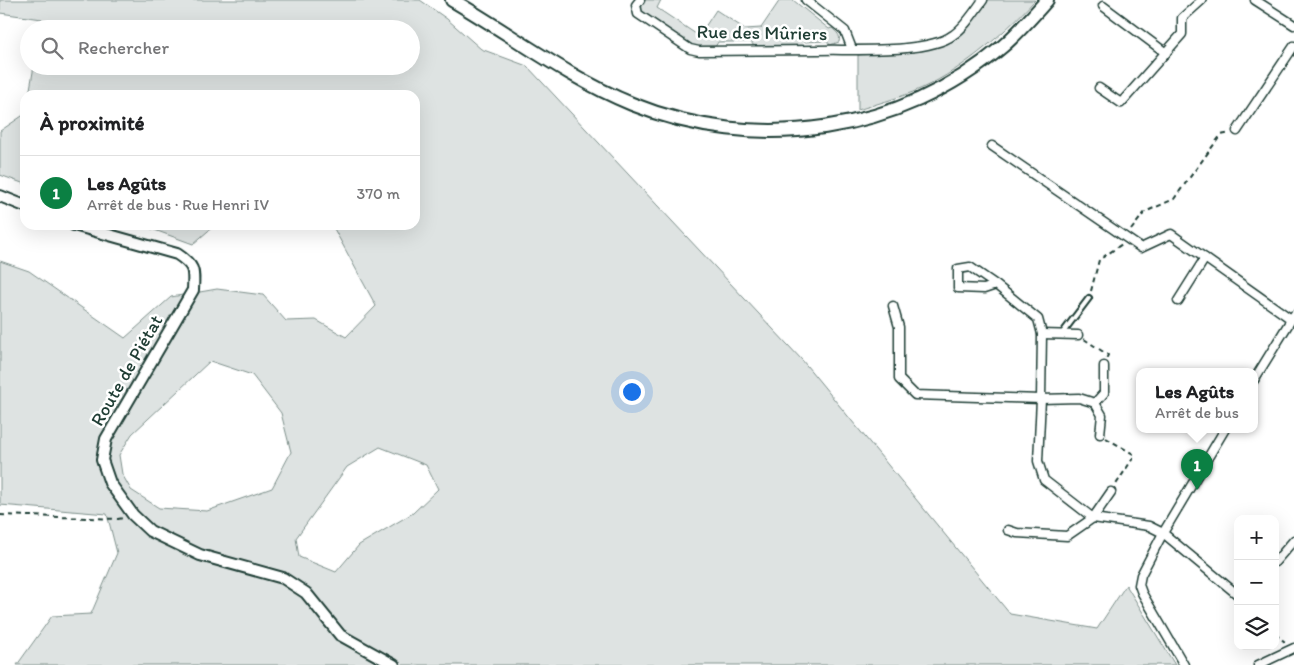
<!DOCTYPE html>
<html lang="fr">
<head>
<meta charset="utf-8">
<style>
	:root { --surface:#fff; --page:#f6f6f6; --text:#202124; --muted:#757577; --line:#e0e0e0; --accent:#0b8043 }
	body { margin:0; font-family:Itim,sans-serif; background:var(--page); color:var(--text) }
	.controls { position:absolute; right:15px; bottom:15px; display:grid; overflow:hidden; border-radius:10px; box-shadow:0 5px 20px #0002 }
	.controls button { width:45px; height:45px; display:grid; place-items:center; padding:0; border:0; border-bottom:1px solid var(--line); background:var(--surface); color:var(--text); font:25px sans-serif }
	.you { position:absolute; left:631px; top:391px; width:18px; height:18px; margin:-12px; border:4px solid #fff; border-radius:50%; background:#1a73e8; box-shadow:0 0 0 8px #1a73e833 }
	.badge { display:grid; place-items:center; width:32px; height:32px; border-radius:50%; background:var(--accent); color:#fff; font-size:16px; font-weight:700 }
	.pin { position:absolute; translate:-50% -41px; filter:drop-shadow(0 1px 2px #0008) }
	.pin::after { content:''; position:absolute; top:26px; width:18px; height:15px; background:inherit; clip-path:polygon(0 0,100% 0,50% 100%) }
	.popup { position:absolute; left:1136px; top:368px; width:122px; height:65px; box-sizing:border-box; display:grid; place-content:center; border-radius:10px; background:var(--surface); filter:drop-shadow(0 1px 4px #0005); font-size:16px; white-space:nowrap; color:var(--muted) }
	.popup b { font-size:19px; color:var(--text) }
	.popup::after { content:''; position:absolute; left:50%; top:100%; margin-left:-10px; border:10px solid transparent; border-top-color:var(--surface) }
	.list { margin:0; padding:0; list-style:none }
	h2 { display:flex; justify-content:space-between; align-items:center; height:65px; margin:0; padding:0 20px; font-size:21px }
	h2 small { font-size:16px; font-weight:400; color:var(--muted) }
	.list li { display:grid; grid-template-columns:32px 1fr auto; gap:15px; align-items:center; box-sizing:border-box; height:75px; padding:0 20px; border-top:1px solid var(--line) }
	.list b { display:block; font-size:19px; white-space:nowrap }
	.list p { margin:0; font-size:16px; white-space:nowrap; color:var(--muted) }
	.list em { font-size:16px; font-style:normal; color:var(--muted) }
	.icon { flex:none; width:28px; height:28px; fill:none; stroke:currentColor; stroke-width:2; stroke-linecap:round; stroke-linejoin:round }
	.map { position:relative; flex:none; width:1294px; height:665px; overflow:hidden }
	.search { position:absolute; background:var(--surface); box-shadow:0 5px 20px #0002; left:20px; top:20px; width:400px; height:55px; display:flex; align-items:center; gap:12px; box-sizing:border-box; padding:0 18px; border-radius:28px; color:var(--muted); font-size:19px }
	.panel { position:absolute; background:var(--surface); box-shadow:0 5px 20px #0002; left:20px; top:90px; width:400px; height:140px; border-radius:15px }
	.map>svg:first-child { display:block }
</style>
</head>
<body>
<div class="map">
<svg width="1294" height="665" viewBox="0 0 1294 665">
	<rect width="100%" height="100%" fill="#fff"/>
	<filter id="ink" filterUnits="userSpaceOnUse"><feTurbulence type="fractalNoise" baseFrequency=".02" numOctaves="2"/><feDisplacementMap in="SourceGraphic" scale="10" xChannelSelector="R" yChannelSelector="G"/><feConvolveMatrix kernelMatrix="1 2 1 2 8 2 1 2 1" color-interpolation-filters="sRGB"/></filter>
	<g filter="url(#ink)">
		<!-- green -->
		<g fill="#dee3e2" stroke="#7e908b" fill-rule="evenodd">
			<path d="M0,0H420L447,19L481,49L527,66L802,360L1010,614L1097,629L1126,585L1175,665H17L52,616L91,614L117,553L107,514L0,505V261L29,271L125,338L171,297L217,289L263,295L286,321L316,320L346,337L376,306L332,225H415V95H29L34,66H411V29H41L42,19L0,13ZM210,361L252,375L281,413L291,452L272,488L207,511L159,508L131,490L122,474L119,455L132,434ZM380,447L426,465L438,489L413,513L359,545L336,572L299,557L296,538L347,467Z"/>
			<path d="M645,0H661L657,8L699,36L716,10L745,29L761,28L780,0H793L829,29L832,28C837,33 841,35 839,42L830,45L827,41L804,42L800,46H754L751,42H718L715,47H700L689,44L641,12L642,5Z"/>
			<path d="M988,0H1035C1003,35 958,74 913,92C895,99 876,104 858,110V55C891,53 940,56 965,31C974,22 980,10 988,0Z"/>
			<polygon points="25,114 25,184 0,175 0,131"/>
			<polygon points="141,225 215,225 193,244"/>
		</g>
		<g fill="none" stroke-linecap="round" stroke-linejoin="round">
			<defs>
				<polyline id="service" points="1061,335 1089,298"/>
				<g id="minor">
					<path d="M640,0L636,5L638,14L690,49L699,51C739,51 778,50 818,50C851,49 928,54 953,35C965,27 974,12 983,0"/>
					<polyline points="806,0 845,31 852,49"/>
					<polyline points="1255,0 1294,25"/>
					<polyline points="1103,6 1166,53"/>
					<polyline points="1099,88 1121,103 1182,34 1182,18 1202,0"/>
					<polyline points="1237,131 1294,46"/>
					<polyline points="992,146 1141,248 1171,234 1291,319"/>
					<polyline points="996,285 984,289 958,288 958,269 970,267 996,285 1038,319 1042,334 1041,399 1038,461 1044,480 1093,518 1149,526 1163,533 1238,595"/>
					<polyline points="1178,301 1205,258"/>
					<polyline points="893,306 899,327 899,379 915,395 1041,399 1079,398 1095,403 1102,415 1100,434"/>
					<polyline points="1042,334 1078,335"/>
					<polyline points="1254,380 1294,315"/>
					<polyline points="1095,403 1104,393 1104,366"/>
					<polyline points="1008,530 1017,533 1067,536 1093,518 1111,492"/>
					<polyline points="1275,562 1294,540"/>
					<polyline points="1184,665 1142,593 1139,585 1141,575 1163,533 1225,429"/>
					<polyline points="1258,665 1294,648"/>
				</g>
				<g id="tertiary">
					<polyline points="0,196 25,206"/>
					<path d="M74,225L177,254C195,266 194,270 193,290L106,439L102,460L110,483L133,515L150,531L200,555L283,578L306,593L340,635L394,665"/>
				</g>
				<path id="primary" d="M452,0C511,34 568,78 632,104C756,154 900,134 1003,46C1019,32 1033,16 1047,0"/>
			</defs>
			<!-- service casing -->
			<use href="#service" stroke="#1f3d34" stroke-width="8"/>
			<!-- minor casing -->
			<use href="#minor" stroke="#1f3d34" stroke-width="11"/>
			<!-- tertiary casing -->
			<use href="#tertiary" stroke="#1f3d34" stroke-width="14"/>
			<!-- primary casing -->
			<use href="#primary" stroke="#1f3d34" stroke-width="16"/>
			<!-- path -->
			<g stroke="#1f3d34" stroke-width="2" stroke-dasharray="5 4" stroke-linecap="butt">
				<polyline points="1131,230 1145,212 1174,199 1221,135 1230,133"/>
				<polyline points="1091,291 1099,260 1122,244"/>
				<polyline points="1084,339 1108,355 1106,359"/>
				<polyline points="1106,438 1135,455 1115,486"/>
				<polyline points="0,515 118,519 123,518"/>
				<polyline points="1275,634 1285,642"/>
			</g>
			<!-- service -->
			<use href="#service" stroke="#fff" stroke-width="4"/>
			<!-- minor -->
			<use href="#minor" stroke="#fff" stroke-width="8"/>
			<!-- tertiary -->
			<use href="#tertiary" stroke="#fff" stroke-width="10"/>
			<!-- primary -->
			<use href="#primary" stroke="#fff" stroke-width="12"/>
		</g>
	</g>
	<g text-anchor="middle" stroke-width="5" stroke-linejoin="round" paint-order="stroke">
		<!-- street labels -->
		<g font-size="19" fill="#1f3d34" stroke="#fff">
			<text transform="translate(762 32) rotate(1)" y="7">Rue des Mûriers</text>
			<text transform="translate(126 370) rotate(-60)" y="7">Route de Piétat</text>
		</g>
	</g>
</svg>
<div class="controls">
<button>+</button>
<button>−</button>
<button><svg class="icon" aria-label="layers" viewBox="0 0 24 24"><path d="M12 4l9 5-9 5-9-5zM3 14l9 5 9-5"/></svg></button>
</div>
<div class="you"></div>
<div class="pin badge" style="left:1197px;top:490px">1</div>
<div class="popup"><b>Les Agûts</b>Arrêt de bus</div>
<div class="search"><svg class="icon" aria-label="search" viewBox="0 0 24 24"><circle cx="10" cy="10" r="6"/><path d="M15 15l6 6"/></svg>Rechercher</div>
<section class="panel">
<h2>À proximité<small></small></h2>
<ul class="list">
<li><span class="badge">1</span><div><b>Les Agûts</b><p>Arrêt de bus · Rue Henri IV</p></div><em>370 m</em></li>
</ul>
</section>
</div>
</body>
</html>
